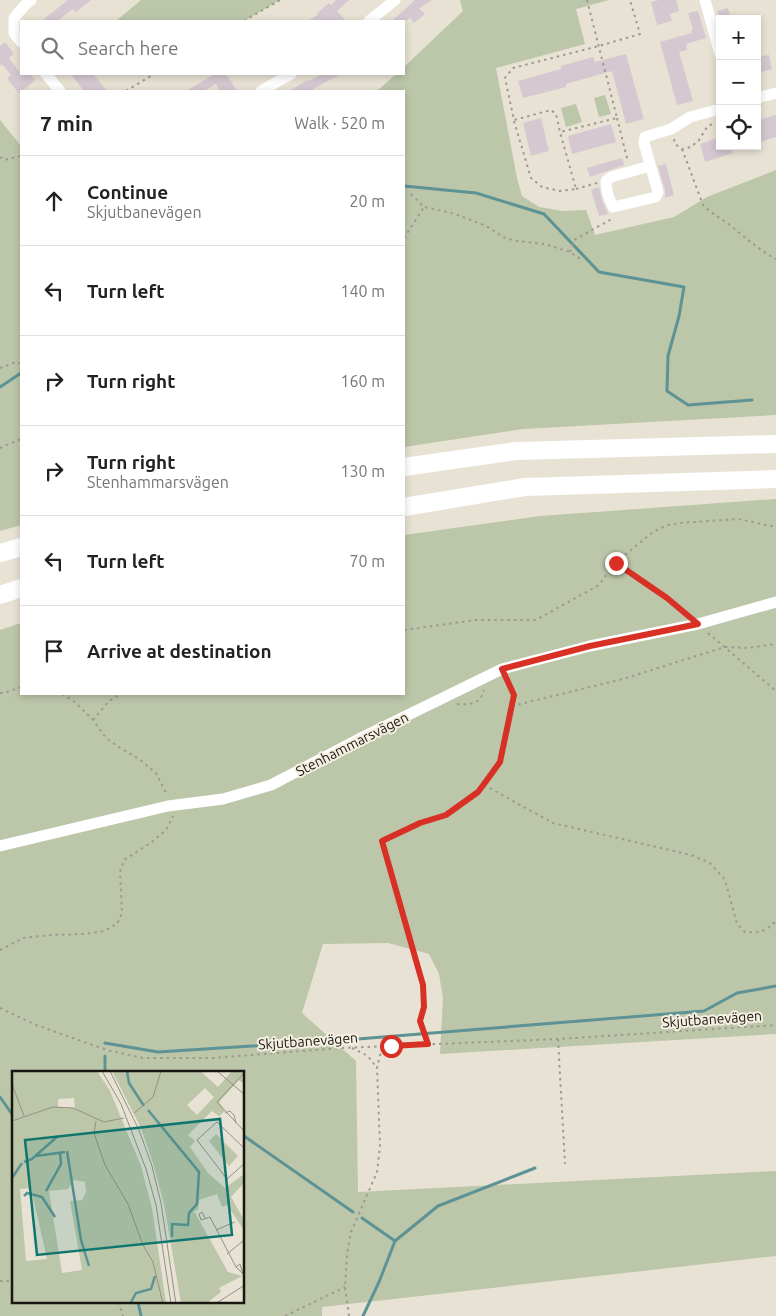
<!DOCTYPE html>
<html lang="en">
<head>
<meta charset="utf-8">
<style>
	:root { --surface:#fff; --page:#f6f6f6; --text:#222; --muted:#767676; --line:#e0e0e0 }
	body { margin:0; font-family:Ubuntu,sans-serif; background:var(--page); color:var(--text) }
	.controls { position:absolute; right:15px; top:15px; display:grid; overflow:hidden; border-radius:0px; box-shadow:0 2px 8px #0003 }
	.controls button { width:45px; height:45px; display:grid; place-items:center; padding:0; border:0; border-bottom:1px solid var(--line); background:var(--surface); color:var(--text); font:25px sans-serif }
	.stop { position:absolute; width:15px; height:15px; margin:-11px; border:4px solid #d93025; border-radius:50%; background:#fff }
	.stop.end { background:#d93025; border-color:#fff; box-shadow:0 1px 5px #0008 }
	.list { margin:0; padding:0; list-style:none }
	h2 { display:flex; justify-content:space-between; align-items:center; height:65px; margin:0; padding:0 20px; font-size:21px }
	h2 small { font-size:16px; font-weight:400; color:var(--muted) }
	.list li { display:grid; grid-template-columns:32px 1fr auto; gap:15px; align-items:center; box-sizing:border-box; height:90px; padding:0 20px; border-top:1px solid var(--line) }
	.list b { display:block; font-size:19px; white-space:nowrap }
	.list p { margin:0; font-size:16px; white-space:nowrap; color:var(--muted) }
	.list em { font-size:16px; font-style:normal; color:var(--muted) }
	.icon { flex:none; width:28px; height:28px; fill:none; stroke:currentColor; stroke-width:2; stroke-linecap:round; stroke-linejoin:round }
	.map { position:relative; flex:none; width:776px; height:1316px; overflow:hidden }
	.search { position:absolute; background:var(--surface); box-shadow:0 2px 8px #0003; left:20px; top:20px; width:385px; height:55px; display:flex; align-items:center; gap:12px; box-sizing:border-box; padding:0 18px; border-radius:0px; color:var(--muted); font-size:19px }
	.panel { position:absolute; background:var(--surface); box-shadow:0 2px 8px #0003; left:20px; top:90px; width:385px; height:605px; border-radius:0px }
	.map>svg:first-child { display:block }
</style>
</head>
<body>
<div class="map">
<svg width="776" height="1316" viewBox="0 0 776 1316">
	<rect width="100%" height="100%" fill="#e8e2d4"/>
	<!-- green -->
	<g fill="#bcc6a9" fill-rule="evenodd">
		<polygon points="141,0 280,0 244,21 116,21"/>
		<polygon points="460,0 609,0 576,9 585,44 496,68 517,178 522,196 539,207 563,211 586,210 595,235 674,217 707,197 776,170 776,415 523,429 404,447 404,91 377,91 396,74 404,74 404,67 463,11"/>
		<polygon points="605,95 611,114 599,117 594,98"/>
		<polygon points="576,104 582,122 566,127 561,108"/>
		<polygon points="0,120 21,146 21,525 0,531"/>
		<path d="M776,499V1034L440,1054L443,998L439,974L429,954L388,943L323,944L302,1013L356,1061L358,1192L776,1171V1256L322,1307V1316H0V630L21,623V694H404V535L540,516ZM14,1072H244V1302H14Z"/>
	</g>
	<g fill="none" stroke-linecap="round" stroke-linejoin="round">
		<!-- stream -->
		<g stroke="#5d9395" stroke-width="3">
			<polyline points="404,186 476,193 544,214 599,272 684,287 679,316 668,356 667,391 688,405 752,400"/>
			<polyline points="0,387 21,373"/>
			<polyline points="105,1043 158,1052 333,1041 704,1011 737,993 776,986"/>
			<polyline points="105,1056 105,1072"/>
			<polyline points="0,1097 14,1117"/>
			<polyline points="244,1136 353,1212"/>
			<polyline points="362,1218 395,1241"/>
			<polyline points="138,1302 141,1316"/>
			<polyline points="363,1316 379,1282 395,1241 438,1206 535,1168"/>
		</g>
	</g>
	<!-- building -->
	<g fill="#d6c8d1">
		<polygon points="66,0 91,0 76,12 73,9 57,21 41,21 67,1"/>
		<polygon points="336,0 349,0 337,11 346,21 307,21 318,15 317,13 329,3 331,5"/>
		<polygon points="415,0 432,0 419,8 425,14 414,23 410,18 406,21 392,21"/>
		<polygon points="659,0 676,0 679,11 670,14 672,21 657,25 651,2"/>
		<polygon points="728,8 731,19 719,19 717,11"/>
		<polygon points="698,11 706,38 686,44 687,50 679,52 693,101 677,105 660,42 692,33 692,29 693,29 688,13"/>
		<polygon points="5,42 14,54 9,58 21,74 30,74 35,80 19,94 7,78 11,75 2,64 0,66 0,46"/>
		<polygon points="626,54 644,119 626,124 612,71 566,84 566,87 523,98 518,81 561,69 561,66 593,57 595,62"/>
		<polygon points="769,55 772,69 757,73 757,57"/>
		<polygon points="71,74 93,74 107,91 84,91"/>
		<polygon points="215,74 226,74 237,91 220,91 216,84 204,91 186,91"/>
		<polygon points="322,74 341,74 313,89 315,91 289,91 308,80 309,81"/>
		<polygon points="776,115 776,137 757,143 757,120"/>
		<polygon points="541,118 549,151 531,156 523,123"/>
		<polygon points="611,124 616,142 572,154 568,136"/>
		<polygon points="720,137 720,146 731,146 733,153 705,162 700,144"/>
		<polygon points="622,158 624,165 590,177 587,168"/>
		<polygon points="666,164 674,195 665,198 665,190 658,166"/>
		<polygon points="599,187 602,200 608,214 599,216 591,190"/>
	</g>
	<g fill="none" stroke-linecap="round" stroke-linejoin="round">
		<!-- path -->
		<g stroke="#9e9a8f" stroke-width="2" stroke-dasharray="2.5 4" stroke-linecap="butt">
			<polyline points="587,0 617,118 560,132 556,114 551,110 514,120 505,78 513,68 599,46 640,34 630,0"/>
			<polyline points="244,21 280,0"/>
			<polyline points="126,91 154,74"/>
			<polyline points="617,118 628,162"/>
			<polyline points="514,121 531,178 542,187 560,191 576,189 560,132"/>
			<polyline points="674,139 675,144 682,149 691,147 699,140 707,127 714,123"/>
			<path d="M682,149L703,205C712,214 722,219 731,226C746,238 759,250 776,259"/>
			<polyline points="0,157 4,160 21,156"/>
			<polyline points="576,189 597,183"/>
			<polyline points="411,194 424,207 448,212 463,217 486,226 505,238 517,241 545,244 570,252 582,260"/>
			<polyline points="404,238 424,207"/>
			<polyline points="570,252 574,240 610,220 611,217"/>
			<polyline points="0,368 16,362 21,364"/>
			<polyline points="0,448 21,439"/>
			<polyline points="615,563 653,532 668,525 680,523 738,519 776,527"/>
			<polyline points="404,630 476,620 536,620 599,585 615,563 667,598 687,615"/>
			<polyline points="708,633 776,691"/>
			<polyline points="0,693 7,692 21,687"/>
			<polyline points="62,694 75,702 93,720 106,738 117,746 139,759 156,773 167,795"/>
			<path d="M457,704C469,705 481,704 484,690"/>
			<polyline points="512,706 623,679 725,647 748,648 776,644"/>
			<polyline points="93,720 109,701 120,694"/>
			<path d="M484,785L553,823L691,855L710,863L725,880L737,924L745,932C760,933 765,932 776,921"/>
			<polyline points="0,950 23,938 51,935 84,934 104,931 117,924 122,913 120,872 124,860 152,842 166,830 173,816"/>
			<polyline points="0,1008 36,1025 107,1050 143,1058 213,1058 341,1048 558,1039 776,1025"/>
			<polyline points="558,1039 565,1164"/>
			<polyline points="429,1044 420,1021 424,1007 423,985 382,841 420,823 446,815 478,792 500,762 514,695 507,678"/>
			<polyline points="352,1048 368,1056 377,1068"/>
			<polyline points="0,1281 14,1281"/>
			<polyline points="119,1302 123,1316"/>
			<polyline points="285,1316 345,1287"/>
			<polyline points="349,1316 345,1287 347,1255 351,1232 377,1172 380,1146 377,1068 380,1055 391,1045"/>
		</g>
		<!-- minor -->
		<g stroke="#fff" stroke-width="11">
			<polyline points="705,0 720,54"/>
			<polyline points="369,21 395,0"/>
			<polyline points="21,42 14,33 14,18 24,6 31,0"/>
			<polyline points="46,74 60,91"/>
			<polyline points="261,91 291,74"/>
			<polyline points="757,98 776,93"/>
			<path d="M650,166L611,177L606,181C606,190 609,199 613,207L656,197L658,192L644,143L645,137L671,129L690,117L720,109"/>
			<polyline points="0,846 168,806 223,799 271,785 363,737 502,669 590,646 698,624 776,602"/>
		</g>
		<!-- highway -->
		<g stroke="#fff" stroke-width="18">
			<polyline points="404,467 516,451 776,444"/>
			<polyline points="404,507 525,487 776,479"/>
			<polyline points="0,553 21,547"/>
			<polyline points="0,595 21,588"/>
		</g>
	</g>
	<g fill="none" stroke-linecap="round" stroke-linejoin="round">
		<!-- route -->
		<polyline stroke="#d93025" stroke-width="6" points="391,1046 428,1044 420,1021 424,1007 423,985 382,841 420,823 446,815 478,792 484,784 500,762 514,695 502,669 590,646 698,624 667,598 616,563"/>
	</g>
	<g text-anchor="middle" stroke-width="4" stroke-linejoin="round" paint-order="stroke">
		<!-- street labels -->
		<g font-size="14" fill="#191712" stroke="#f5efe1">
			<text transform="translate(352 744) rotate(-27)" y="5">Stenhammarsvägen</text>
			<text transform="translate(712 1019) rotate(-4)" y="5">Skjutbanevägen</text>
			<text transform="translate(308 1041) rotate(-4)" y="5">Skjutbanevägen</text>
		</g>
	</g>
	<!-- overview -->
	<g transform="translate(12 1071)">
		<rect width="232" height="232" fill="#e8e2d4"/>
		<path d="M0,0H85L98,20L129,95L140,137L154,232H0ZM62,27L63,37L46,36V28ZM62,109L73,111L74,121L70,129L58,130L70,199L50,202L37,120L56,118ZM19,117L35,188L14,190L8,118ZM100,0H188L206,16L220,0H232V13L227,9L207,31L213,40L207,45L200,40L176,64L183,70L178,76L196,102L213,117L232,103V112L219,126L232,149V159L215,134L210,136L205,123L187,129L186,139L182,140L216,201L230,205L207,217L209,221L195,232H169L152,133L142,95L129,57ZM193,17L202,26L185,44L175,34ZM204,63L226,85L217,95L197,70Z" fill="#bcc6a9" fill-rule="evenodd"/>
		<path fill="none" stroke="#5d9395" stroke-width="2.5" d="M115,0L117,12L132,35M136,39L187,101L185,133L177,142L176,154L160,153V166M55,80L69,169L77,195M24,85L53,81M12,91L20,88L46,65M0,107L10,92M34,120L49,93L48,81M12,125L15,122L30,126L43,146M118,233L124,222L139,218L143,205"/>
		<path fill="none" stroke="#959186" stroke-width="1" d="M90,0L109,33L134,98L144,134L159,233M98,0L127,59L140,95L149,132L164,233M205,0L233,24M233,1L205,31L233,61M0,13L12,45M122,42L141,26L149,0M213,42L218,40L222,44L224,52M0,50L41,36L61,37L92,51L112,47M84,50L82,62L93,94L116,133L131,174L141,191L151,233M233,78L205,51L185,69L215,108L233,92M193,147L190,141L187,143L189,149L198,146L224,196M204,159L223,151M215,183L231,170M231,203L228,193L224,196L233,205M203,233L233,214"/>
		<path fill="#0f766e" fill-opacity="0.15" stroke="#0f766e" stroke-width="2.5" d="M208,48L220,164L25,184L13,69Z"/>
		<rect width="232" height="232" fill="none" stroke="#191712" stroke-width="2.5"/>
	</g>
</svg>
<div class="controls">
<button>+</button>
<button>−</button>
<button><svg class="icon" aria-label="locate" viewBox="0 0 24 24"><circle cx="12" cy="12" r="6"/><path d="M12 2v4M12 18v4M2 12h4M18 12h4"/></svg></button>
</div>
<div class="stop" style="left:391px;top:1046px"></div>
<div class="stop end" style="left:616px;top:563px"></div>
<div class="search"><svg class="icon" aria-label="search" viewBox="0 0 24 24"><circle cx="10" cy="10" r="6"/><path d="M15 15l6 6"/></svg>Search here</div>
<section class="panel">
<h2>7 min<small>Walk · 520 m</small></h2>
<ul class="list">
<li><svg class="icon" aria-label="ahead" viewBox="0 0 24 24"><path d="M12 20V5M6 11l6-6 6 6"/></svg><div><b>Continue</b><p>Skjutbanevägen</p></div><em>20 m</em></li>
<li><svg class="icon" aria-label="left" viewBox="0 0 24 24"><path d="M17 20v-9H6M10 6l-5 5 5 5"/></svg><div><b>Turn left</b></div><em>140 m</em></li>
<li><svg class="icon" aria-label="right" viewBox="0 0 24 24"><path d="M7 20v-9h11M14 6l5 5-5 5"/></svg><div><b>Turn right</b></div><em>160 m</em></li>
<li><svg class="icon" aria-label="right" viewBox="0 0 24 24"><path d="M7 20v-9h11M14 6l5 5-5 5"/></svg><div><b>Turn right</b><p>Stenhammarsvägen</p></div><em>130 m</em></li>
<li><svg class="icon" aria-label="left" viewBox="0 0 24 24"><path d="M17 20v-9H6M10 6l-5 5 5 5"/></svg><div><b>Turn left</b></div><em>70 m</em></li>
<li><svg class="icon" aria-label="arrive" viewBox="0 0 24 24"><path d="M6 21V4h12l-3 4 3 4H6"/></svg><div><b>Arrive at destination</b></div></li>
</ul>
</section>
</div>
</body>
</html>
